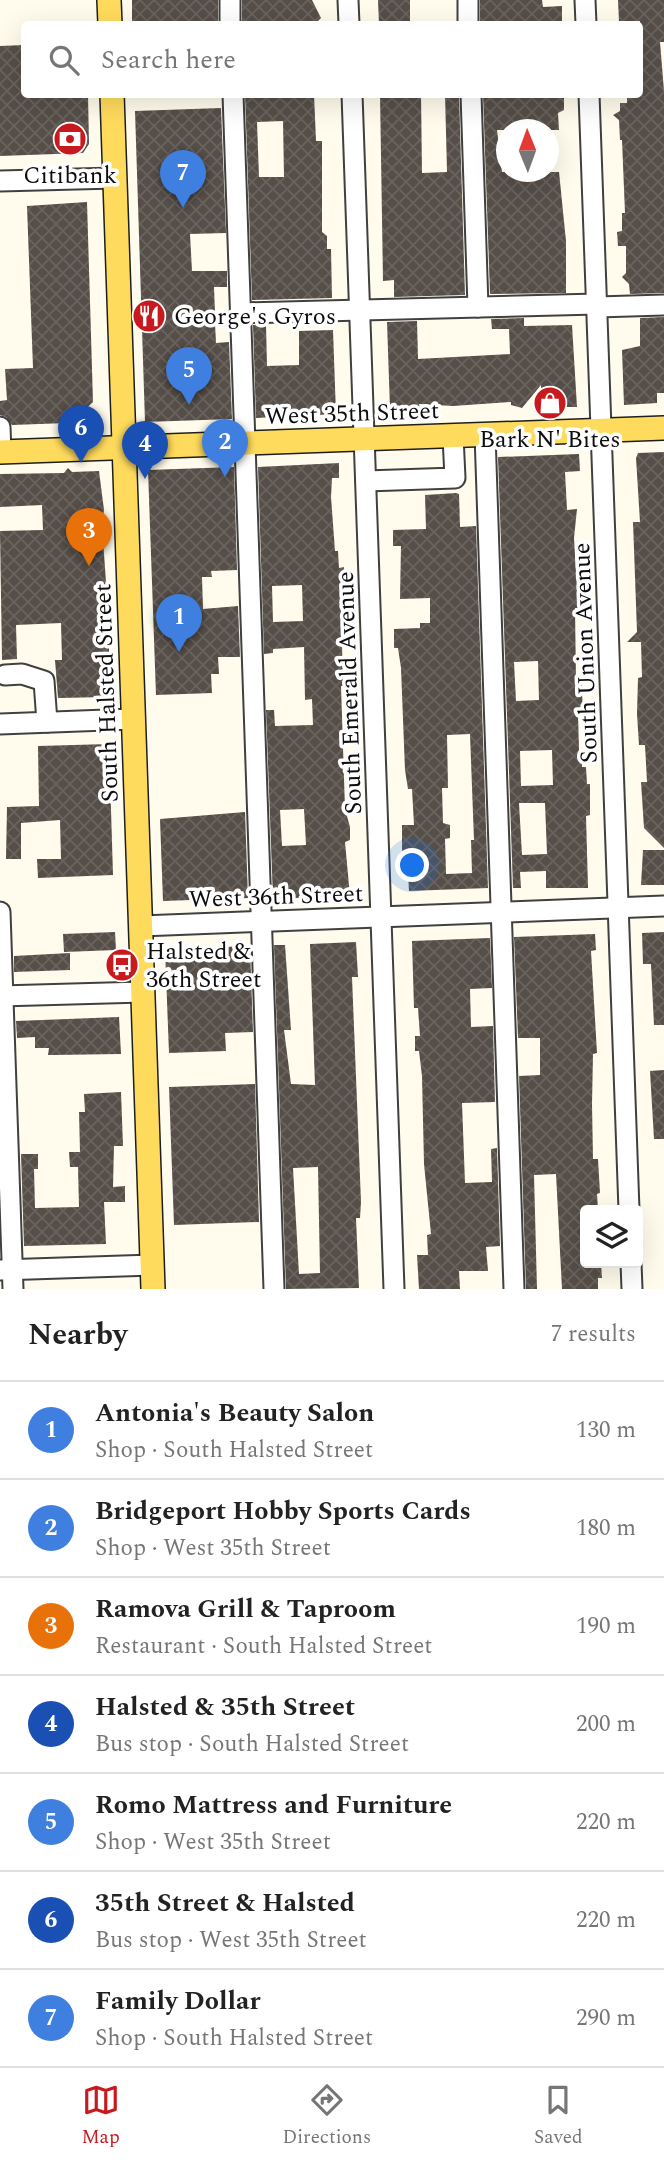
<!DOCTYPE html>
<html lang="en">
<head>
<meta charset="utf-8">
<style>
	:root { --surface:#fff; --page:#f2f2f2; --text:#222; --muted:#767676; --line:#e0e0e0; --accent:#c81a1e }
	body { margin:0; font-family:Spectral,serif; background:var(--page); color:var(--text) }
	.controls { position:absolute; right:21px; bottom:21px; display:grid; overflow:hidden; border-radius:7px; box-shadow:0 7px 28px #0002 }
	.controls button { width:63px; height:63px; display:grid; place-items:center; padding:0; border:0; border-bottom:2px solid var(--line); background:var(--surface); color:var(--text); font:35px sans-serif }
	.compass { position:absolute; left:496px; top:119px; width:63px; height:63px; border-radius:50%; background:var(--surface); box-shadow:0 7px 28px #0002; rotate:359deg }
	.you { position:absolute; left:413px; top:866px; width:24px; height:24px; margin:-18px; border:5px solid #fff; border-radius:50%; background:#1a73e8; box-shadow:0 0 0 10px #1a73e833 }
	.badge { display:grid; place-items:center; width:46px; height:46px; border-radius:50%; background:var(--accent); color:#fff; font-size:23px; font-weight:700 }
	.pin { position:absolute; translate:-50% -58px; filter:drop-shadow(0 2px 4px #0008) }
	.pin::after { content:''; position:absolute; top:37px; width:24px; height:21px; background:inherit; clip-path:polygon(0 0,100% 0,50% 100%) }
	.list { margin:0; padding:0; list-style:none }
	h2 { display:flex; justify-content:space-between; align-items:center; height:91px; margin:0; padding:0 28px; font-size:30px }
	h2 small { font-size:23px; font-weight:400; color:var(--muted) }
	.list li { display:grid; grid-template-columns:46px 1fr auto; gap:21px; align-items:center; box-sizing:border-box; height:98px; padding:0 28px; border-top:2px solid var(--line) }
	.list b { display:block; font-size:26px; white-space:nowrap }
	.list p { margin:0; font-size:23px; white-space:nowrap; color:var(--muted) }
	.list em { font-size:23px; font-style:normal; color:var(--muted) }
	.icon { flex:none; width:38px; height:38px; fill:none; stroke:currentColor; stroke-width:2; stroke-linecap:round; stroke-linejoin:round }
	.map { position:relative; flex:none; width:664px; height:1289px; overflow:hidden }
	.search { position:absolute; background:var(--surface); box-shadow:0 7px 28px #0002; left:21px; right:21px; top:21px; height:77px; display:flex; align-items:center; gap:18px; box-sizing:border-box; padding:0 24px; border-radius:7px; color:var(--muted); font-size:26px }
	.sheet { height:777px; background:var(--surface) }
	nav { display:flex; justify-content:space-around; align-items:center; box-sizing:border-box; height:98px; border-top:2px solid var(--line); background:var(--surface); font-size:19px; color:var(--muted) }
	nav a { display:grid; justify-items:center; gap:4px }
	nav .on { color:var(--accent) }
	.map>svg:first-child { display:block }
</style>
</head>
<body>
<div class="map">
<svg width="664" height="1289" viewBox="0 0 664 1289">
	<defs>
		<pattern id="building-cross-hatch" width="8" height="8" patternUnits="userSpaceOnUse" patternTransform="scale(1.75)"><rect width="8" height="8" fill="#564e48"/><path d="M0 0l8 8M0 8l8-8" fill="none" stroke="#69635e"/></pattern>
	</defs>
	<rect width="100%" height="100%" fill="#fffced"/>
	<!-- building -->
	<g fill="url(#building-cross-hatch)" fill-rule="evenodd">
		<rect x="132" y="0" width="86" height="24"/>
		<polygon points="242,0 312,0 321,18 315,24 242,24"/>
		<polygon points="378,0 410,0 410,24 379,24"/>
		<polygon points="480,0 542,0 543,7 562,6 562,20 561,24 480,23"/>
		<polygon points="618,0 664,0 664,42 660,42 664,91 664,293 630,294 629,284 622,277 626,273 626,246 618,246 617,232 622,231 622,213 625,213 622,140 620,140 619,120 613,115 620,111 620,103 627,103 627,94 640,94 640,21 619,22"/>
		<polygon points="24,45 24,94 88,94 89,144 83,153 0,156 0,46"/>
		<path d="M245,94H314L316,141H322V232L327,236V249H331L332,298L252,300ZM283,121L284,177H259L257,122Z"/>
		<polygon points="380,94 421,94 422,173 447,172 445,94 459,94 465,295 394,297 394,280 383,281"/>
		<polygon points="483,94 564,96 564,110 558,113 559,130 497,130 502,172 559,172 566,241 566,293 490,294"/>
		<polygon points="221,108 226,233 190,234 192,271 227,271 227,287 214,287 215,313 220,317 215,323 216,343 229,342 232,419 145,422 135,111"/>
		<polygon points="87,202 93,402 78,416 66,418 67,423 12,425 6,417 0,415 0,401 7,400 5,369 33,368 27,206"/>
		<polygon points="664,317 664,393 657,393 657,403 624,405 622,350 640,346 640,318"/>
		<polygon points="524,318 524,326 572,325 577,407 541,407 541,385 522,408 511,405 511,402 453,406 419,404 420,408 390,409 387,322 417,321 418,359 510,354 509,329 492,329 491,319"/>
		<polygon points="253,325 266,325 267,366 299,365 299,331 333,330 336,414 256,418"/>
		<polygon points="664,452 664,848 644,828 641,782 647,782 645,745 639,745 637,714 638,678 642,677 641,642 627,642 637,632 633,522 640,522 636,458 638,453"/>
		<path d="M579,454L580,471L565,472L567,510L577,509L574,538L578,608H575L576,680H582V693L583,713H578L579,750H582V767H586L587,784H590V815L586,816L588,888H546V871L520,872L521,888H513L498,457ZM538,661L539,700L516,701L514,662ZM552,750L553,785L521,786L520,751ZM519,803H545L547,854L522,855Z"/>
		<path d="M339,463V478H332L331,497L335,551H338L339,568L344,567L345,584V599L341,601L343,686H341L345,809L350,827V840L345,842L350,896L273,899L266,710H274L275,726L313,725L312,699L305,700L304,647L273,649V653L264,654L258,467ZM302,585L303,621L273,622L272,586ZM304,809L306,845L282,846L280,810Z"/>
		<polygon points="234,467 237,570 211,571 212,577 202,577 203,609 238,606 240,657 218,657 219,674 211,674 212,693 156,695 148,470"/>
		<polygon points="68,468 72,472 99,471 104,510 102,526 107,596 104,596 106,640 109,640 109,655 106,655 108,697 58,698 55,660 62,660 61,623 16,625 17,659 2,660 0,531 43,530 42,505 0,507 0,474 64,473"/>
		<path d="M456,493L459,494L460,527L476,526L488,888L409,891L408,875H402V825H414L412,789H408L405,770L401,668L398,648H394V629L420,628V623H430V598L400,599L401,546H393V530L426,529L425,495ZM470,734L474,840H471L472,873L446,874L445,839L450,838V825L443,823L442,788H448L447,735Z"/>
		<polygon points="109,744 113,875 38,878 37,859 61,859 60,820 21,823 21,859 6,859 7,807 39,806 38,746"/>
		<polygon points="245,812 248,898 163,901 160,819"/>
		<polygon points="643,850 664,850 664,885 641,885"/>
		<polygon points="115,932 116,950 64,952 63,934"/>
		<polygon points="664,932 664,1025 654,1025 651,964 643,964 642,933"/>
		<polygon points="595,934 596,950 591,951 597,1053 593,1054 592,1104 593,1159 598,1159 600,1193 597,1194 598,1210 585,1210 585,1264 601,1263 602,1278 598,1278 598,1289 562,1289 556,1174 534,1175 537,1289 526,1289 519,1076 540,1075 540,1038 518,1038 514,937"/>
		<polygon points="490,938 492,988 470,989 471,1027 493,1026 495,1102 462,1103 465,1183 492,1182 491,1149 497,1148 500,1246 486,1247 488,1271 459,1271 460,1289 419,1289 417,1255 428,1255 427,1235 431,1234 424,1164 422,1076 419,1051 415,1051 415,1036 420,1036 418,1008 414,1008 412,941"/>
		<path d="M356,942L358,977H352L361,1202L360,1218H356L359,1288L286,1289L274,945H285L291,1030H284L291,1084L315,1085L310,944ZM318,1167L320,1273L299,1274L293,1168Z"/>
		<polygon points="250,946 253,1032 225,1033 226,1051 169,1053 165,949"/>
		<polygon points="70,953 70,970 14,972 14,956"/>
		<polygon points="119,1017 121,1054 53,1055 48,1055 49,1048 35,1048 35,1037 17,1038 16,1021"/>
		<polygon points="664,1070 664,1139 654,1139 650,1071"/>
		<polygon points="255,1084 259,1222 174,1225 169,1087"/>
		<polygon points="121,1092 123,1146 114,1146 113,1187 125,1186 125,1202 104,1202 106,1244 24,1246 21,1154 38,1154 38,1169 34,1169 35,1208 79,1207 78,1167 70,1167 69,1152 80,1152 79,1112 85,1112 84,1094"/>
	</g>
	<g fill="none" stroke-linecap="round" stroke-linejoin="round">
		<defs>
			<g id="minor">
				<polyline points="230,0 230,24"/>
				<polyline points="348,0 349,24"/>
				<polyline points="468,0 468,24"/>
				<polyline points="585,0 586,24"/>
				<polyline points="233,94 274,1289"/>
				<polyline points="352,94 394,1289"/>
				<polyline points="471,94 478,307"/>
				<polyline points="589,94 629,1210"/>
				<polyline points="0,181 115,178"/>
				<polyline points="597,307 664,305"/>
				<polyline points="240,313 597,304"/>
				<polyline points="0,427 1,452"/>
				<polyline points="485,434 514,1289"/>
				<polyline points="366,481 455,478 453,436"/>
				<polyline points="5,675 22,674 44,681 47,722"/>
				<polyline points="0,724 133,719"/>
				<polyline points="0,912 13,1289"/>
				<polyline points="141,926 664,906"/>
				<polyline points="0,996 143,992"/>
				<polyline points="631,1263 632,1289"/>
				<polyline points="0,1270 153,1265"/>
			</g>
			<g id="major">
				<polyline points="109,0 110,24"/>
				<polyline points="112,94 153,1289"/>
				<polyline points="0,452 664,428"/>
			</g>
		</defs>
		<!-- minor casing -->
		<use href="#minor" stroke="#404040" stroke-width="23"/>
		<!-- major casing -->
		<use href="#major" stroke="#1e1e1e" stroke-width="26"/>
		<!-- minor -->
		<use href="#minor" stroke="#fff" stroke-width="19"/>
		<!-- major -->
		<use href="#major" stroke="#ffdb5d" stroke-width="23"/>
	</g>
	<!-- icons -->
	<defs>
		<symbol id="bank-disc" viewBox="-11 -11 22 22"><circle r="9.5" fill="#c81a1e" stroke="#fff"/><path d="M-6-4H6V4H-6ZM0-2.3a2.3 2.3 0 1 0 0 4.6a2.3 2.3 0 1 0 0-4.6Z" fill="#fff"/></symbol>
		<symbol id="restaurant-disc" viewBox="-11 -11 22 22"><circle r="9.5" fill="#c81a1e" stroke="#fff"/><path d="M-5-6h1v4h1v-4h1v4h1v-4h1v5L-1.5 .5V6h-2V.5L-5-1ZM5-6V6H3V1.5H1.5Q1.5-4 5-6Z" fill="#fff"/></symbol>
		<symbol id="shop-disc" viewBox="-11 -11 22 22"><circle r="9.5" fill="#c81a1e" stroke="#fff"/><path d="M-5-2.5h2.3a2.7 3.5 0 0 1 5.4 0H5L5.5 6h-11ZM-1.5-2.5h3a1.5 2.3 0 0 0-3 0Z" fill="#fff"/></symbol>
		<symbol id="bus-disc" viewBox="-11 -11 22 22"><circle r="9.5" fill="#c81a1e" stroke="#fff"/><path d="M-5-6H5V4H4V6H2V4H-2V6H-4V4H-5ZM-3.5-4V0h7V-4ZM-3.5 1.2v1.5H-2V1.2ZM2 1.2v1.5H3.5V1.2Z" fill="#fff"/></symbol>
	</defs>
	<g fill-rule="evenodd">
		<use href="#bank-disc" x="51" y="120" width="38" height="38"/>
		<use href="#restaurant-disc" x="130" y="297" width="38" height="38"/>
		<use href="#shop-disc" x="531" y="384" width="38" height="38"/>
		<use href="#bus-disc" x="103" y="946" width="38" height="38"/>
	</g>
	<g text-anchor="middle" stroke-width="7" stroke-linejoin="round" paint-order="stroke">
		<!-- poi labels -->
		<g font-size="24" fill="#0d0d0d" stroke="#fff">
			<text x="70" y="183">Citibank</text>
			<text x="174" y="324" text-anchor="start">George's Gyros</text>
			<text x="550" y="447">Bark N' Bites</text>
			<text x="146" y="959" text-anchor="start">Halsted &amp;<tspan x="146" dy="28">36th Street</tspan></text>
		</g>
		<!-- street labels -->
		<g font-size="24" fill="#0d0d0d" stroke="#fff">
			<text transform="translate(352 413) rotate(-2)" y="8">West 35th Street</text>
			<text transform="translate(585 653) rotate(-92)" y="8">South Union Avenue</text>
			<text transform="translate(106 693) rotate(-92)" y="8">South Halsted Street</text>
			<text transform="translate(349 693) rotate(-92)" y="8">South Emerald Avenue</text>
			<text transform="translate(276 896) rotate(-2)" y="8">West 36th Street</text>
		</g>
	</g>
</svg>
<div class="controls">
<button><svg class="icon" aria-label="layers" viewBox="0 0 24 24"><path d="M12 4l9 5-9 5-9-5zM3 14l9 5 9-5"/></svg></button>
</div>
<svg class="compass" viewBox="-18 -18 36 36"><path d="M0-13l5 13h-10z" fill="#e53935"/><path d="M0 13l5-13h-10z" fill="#767676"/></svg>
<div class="you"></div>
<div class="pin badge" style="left:179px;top:652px;background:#3f7fe0">1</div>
<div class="pin badge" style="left:225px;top:477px;background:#3f7fe0">2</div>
<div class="pin badge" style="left:89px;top:566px;background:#e8710a">3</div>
<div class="pin badge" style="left:145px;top:479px;background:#1a4fb4">4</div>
<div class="pin badge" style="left:189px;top:405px;background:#3f7fe0">5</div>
<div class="pin badge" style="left:81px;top:463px;background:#1a4fb4">6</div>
<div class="pin badge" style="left:183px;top:208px;background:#3f7fe0">7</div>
<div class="search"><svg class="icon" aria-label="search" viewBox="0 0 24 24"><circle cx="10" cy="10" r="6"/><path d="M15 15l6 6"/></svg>Search here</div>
</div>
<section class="sheet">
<h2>Nearby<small>7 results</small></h2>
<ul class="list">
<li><span class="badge" style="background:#3f7fe0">1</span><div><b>Antonia's Beauty Salon</b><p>Shop · South Halsted Street</p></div><em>130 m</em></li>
<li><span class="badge" style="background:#3f7fe0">2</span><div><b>Bridgeport Hobby Sports Cards</b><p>Shop · West 35th Street</p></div><em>180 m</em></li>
<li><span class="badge" style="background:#e8710a">3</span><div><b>Ramova Grill &amp; Taproom</b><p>Restaurant · South Halsted Street</p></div><em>190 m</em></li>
<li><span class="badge" style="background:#1a4fb4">4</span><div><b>Halsted &amp; 35th Street</b><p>Bus stop · South Halsted Street</p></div><em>200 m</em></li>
<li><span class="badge" style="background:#3f7fe0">5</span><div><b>Romo Mattress and Furniture</b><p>Shop · West 35th Street</p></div><em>220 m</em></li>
<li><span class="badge" style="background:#1a4fb4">6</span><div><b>35th Street &amp; Halsted</b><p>Bus stop · West 35th Street</p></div><em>220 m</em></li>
<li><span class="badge" style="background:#3f7fe0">7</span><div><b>Family Dollar</b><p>Shop · South Halsted Street</p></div><em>290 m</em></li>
</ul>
</section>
<nav>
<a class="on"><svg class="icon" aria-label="map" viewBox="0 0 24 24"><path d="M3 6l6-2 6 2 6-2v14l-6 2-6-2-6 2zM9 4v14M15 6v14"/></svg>Map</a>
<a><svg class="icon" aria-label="directions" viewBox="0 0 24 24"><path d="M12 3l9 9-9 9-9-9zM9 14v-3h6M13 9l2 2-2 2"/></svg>Directions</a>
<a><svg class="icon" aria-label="saved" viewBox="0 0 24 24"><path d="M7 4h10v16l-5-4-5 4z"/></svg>Saved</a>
</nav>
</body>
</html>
